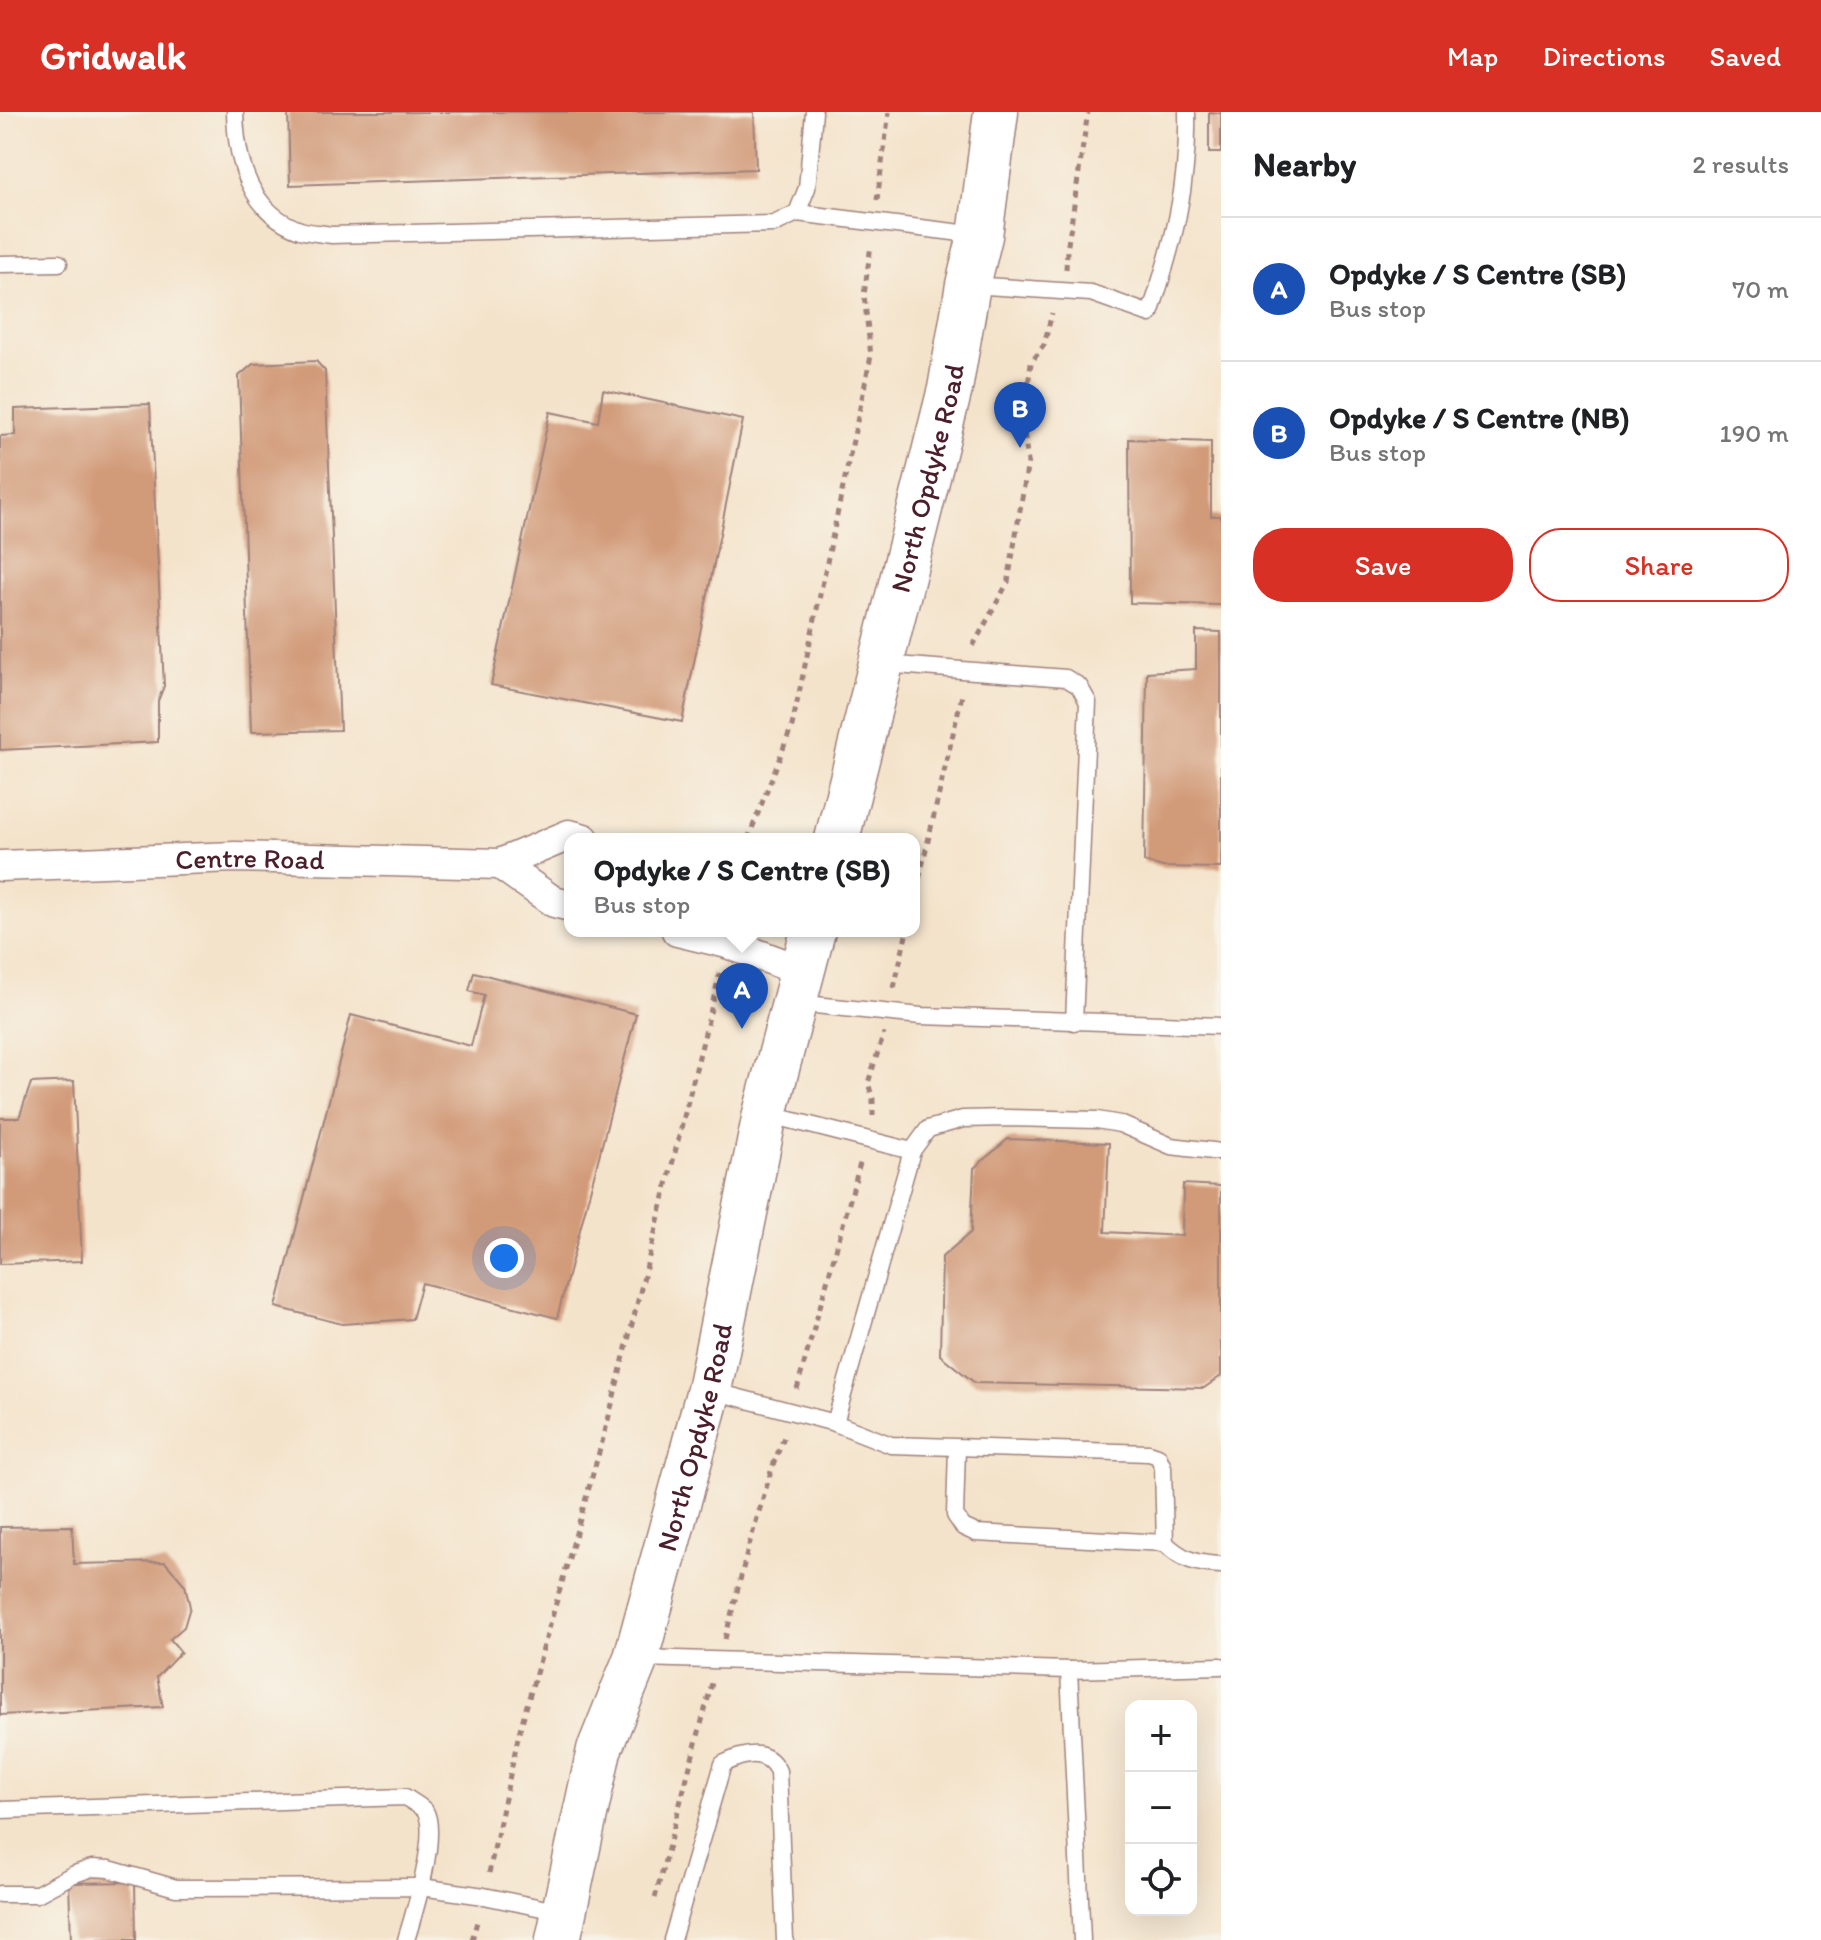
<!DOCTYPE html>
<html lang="en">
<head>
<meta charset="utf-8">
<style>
	:root { --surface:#fff; --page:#f2f2f2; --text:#202124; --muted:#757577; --line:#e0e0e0; --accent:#d93025 }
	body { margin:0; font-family:Itim,sans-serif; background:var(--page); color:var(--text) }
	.controls { position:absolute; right:24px; bottom:24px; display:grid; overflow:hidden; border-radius:16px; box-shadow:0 8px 32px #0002 }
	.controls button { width:72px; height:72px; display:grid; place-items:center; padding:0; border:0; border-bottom:2px solid var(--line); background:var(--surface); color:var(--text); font:40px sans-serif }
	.you { position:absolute; left:504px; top:1146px; width:28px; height:28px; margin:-20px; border:6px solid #fff; border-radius:50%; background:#1a73e8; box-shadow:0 0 0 12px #1a73e833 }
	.badge { display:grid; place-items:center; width:52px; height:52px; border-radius:50%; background:var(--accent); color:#fff; font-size:26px; font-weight:700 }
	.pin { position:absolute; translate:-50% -66px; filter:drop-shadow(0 2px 4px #0008) }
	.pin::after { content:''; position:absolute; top:42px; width:28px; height:24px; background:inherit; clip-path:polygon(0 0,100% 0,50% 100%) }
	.popup { position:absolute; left:564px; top:721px; width:356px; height:104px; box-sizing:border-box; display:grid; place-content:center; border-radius:16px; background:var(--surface); filter:drop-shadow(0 2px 6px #0005); font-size:26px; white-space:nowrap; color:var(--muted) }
	.popup b { font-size:30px; color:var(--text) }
	.popup::after { content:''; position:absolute; left:50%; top:100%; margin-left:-16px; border:16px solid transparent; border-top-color:var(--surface) }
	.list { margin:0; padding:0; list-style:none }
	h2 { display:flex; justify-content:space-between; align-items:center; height:104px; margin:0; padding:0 32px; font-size:34px }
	h2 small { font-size:26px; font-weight:400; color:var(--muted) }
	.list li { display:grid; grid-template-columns:52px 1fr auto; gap:24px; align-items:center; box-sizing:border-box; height:144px; padding:0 32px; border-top:2px solid var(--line) }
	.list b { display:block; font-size:30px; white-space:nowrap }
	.list p { margin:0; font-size:26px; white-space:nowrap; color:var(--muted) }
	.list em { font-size:26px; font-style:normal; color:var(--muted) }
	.actions { display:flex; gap:16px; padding:24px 32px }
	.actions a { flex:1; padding:18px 0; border:2px solid var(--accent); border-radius:32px; text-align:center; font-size:28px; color:var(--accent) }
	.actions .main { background:var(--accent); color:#fff }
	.icon { flex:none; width:44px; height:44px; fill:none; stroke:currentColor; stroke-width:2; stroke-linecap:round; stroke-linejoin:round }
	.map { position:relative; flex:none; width:1221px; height:1828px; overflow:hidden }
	header { display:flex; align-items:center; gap:48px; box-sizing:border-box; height:112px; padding:0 40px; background:var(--accent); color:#fff }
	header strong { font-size:38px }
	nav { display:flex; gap:44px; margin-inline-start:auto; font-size:28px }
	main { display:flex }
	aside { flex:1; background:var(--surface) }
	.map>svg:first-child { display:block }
</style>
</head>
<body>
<header>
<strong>Gridwalk</strong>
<nav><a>Map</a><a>Directions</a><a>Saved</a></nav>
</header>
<main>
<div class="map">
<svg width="1221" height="1828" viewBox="0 0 1221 1828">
	<rect width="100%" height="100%" fill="#f7f3e8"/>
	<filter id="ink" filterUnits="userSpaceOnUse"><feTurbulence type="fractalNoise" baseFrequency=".0125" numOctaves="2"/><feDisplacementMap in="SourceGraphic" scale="16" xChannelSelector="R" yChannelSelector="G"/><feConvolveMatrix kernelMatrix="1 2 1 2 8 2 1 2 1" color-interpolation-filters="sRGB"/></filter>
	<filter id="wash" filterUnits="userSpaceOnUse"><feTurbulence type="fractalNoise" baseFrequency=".006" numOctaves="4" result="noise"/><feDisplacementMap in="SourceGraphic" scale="32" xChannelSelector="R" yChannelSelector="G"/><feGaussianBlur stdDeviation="1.8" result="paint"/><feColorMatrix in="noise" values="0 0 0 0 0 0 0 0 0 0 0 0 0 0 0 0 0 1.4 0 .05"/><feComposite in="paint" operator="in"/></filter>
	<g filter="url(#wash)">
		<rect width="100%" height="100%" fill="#f4e3cb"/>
		<g id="blocks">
			<!-- building -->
			<g fill="#d19a78">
				<polygon points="288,0 754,0 756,57 290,73"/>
				<polygon points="1209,0 1221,1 1221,41 1209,41"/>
				<polygon points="316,249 325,259 340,618 251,620 239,264 253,252"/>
				<polygon points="603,278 743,308 682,610 491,573 550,300 598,310"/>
				<polygon points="150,292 164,574 158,589 158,630 0,638 0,324 15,323 15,297"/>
				<polygon points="1129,327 1211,330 1211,404 1221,404 1221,493 1130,491"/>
				<polygon points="1196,519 1221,520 1221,756 1163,755 1144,750 1147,560 1196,557"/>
				<polygon points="474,860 636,902 557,1206 422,1171 412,1207 342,1212 276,1195 351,903 471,934 484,883 469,879"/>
				<polygon points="74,969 82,1149 0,1152 0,1006 19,1006 31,971"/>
				<polygon points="1008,1027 1109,1031 1105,1120 1182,1124 1183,1072 1221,1074 1221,1264 1204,1276 975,1271 940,1243 942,1145 971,1120 974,1056"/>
				<polygon points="72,1414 74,1452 165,1450 185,1473 190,1495 184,1515 170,1527 181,1540 157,1565 163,1595 0,1603 0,1415"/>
				<polygon points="135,1770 136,1828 71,1828 69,1771"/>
			</g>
		</g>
	</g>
	<g filter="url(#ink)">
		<use href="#blocks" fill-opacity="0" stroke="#9f817b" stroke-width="2"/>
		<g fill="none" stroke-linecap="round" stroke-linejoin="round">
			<defs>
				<g id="lane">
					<path d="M235,0C236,47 249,100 300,118C310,121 321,121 331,123L774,112L797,101L807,76L814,0"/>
					<polyline points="797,101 978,123"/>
					<polyline points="0,152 59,151"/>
					<path d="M971,173L1091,181L1150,202C1173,133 1189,74 1187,0"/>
					<polyline points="883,552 1066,566 1079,574 1088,590 1074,910"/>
					<polyline points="796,891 921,904 1221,914"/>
					<polyline points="767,1002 912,1039 928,1017 963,1007 1007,1006 1097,1008 1120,1012 1171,1034 1221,1040"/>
					<path d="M709,1278L835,1311L891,1333L1149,1341L1158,1344L1163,1355L1165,1431C1182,1448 1197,1452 1221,1453"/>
					<polyline points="835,1311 912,1039"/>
					<polyline points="957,1336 955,1403 963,1415 976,1421 1165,1431"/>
					<polyline points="639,1546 1069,1558 1221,1554"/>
					<polyline points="1069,1558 1082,1828"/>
					<path d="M0,1698L405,1685C411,1689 421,1694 425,1699C439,1721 414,1802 406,1828"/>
					<polyline points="0,1782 37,1782 72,1763 92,1756 109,1757 176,1776 421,1775 484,1784 561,1800"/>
					<path d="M672,1828L723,1652C743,1642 766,1635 778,1659L785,1828"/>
				</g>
				<g id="street">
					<polyline points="500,752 554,790 570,794"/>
					<path id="s1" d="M0,754L235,745L500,752L569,723L584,727"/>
					<polyline points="677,819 727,831 802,859"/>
				</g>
				<g id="secondary">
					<path id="s2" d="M837,727L950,277L968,173L980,124L996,0"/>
					<path id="s3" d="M558,1828L599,1638L636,1546L709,1278L765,1002L813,819"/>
				</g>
			</defs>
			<!-- lane casing -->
			<use href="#lane" stroke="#9f817b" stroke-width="19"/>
			<!-- street casing -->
			<use href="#street" stroke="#9f817b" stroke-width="33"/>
			<!-- secondary casing -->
			<use href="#secondary" stroke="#9f817b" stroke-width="47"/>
			<!-- path -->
			<g stroke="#9f817b" stroke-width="5" stroke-dasharray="6 6" stroke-linecap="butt">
				<polyline points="877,88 889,0"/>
				<polyline points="1066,157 1067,139 1088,0"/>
				<polyline points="973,534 1008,470 1028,350 1023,312 1031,251 1044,233 1052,201"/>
				<polyline points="748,727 792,614 871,244 864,183 871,133"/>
				<polyline points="914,789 962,583"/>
				<polyline points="894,876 907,819"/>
				<polyline points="873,1004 873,987 868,971 884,921"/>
				<polyline points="797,1277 861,1048"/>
				<polyline points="725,1527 749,1433 772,1356 785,1322"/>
				<polyline points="489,1761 519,1621 606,1316 720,861"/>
				<polyline points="655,1786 712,1571"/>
				<polyline points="472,1828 478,1806"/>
			</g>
			<!-- lane -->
			<use href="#lane" stroke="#fff" stroke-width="16"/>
			<!-- street -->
			<use href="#street" stroke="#fff" stroke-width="30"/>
			<!-- secondary -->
			<use href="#secondary" stroke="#fff" stroke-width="44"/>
		</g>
	</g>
	<g text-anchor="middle" stroke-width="6" stroke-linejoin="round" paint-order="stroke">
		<!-- street labels -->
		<g font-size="28" fill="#4a1f2b" stroke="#f7f3e8">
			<text dy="10" stroke="none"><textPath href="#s2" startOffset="372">North Opdyke Road</textPath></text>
			<text dy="10" stroke="none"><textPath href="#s1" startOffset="250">Centre Road</textPath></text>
			<text dy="10" stroke="none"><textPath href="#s3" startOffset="522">North Opdyke Road</textPath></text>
		</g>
	</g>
</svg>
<div class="controls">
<button>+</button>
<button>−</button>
<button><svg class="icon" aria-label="locate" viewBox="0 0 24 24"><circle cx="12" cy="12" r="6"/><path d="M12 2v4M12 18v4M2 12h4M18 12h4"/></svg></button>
</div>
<div class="you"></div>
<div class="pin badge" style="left:742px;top:917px;background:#1a4fb4">A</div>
<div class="popup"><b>Opdyke / S Centre (SB)</b>Bus stop</div>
<div class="pin badge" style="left:1020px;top:336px;background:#1a4fb4">B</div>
</div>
<aside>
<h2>Nearby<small>2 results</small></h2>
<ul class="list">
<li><span class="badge" style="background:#1a4fb4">A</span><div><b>Opdyke / S Centre (SB)</b><p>Bus stop</p></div><em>70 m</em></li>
<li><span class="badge" style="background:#1a4fb4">B</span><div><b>Opdyke / S Centre (NB)</b><p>Bus stop</p></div><em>190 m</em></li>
</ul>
<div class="actions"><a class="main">Save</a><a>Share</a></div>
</aside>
</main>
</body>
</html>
